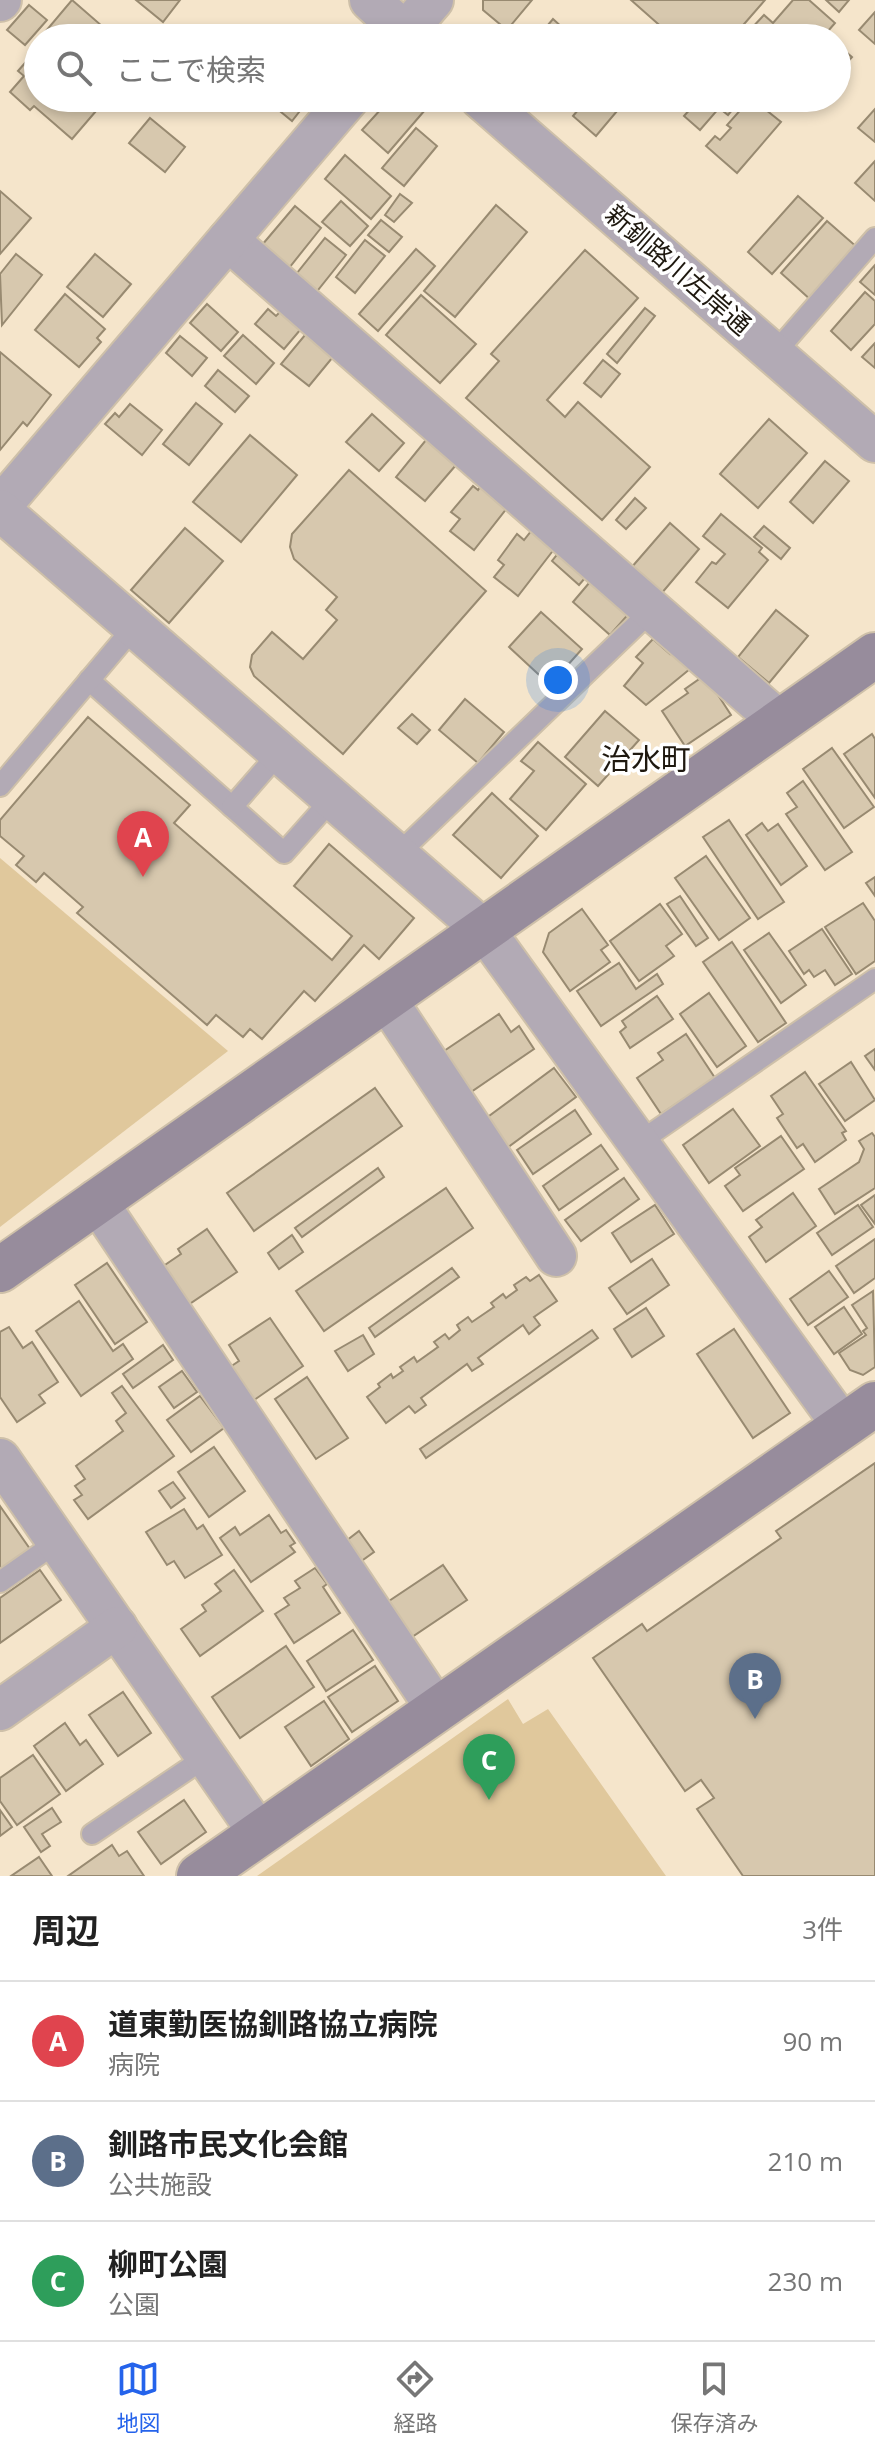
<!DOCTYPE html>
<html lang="ja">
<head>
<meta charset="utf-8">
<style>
	:root { --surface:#fff; --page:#f6f6f6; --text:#222; --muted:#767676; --line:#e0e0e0; --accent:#2563eb }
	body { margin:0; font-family:"Open Sans","Noto Sans JP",sans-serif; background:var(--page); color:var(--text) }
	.you { position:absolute; left:558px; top:680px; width:28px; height:28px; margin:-20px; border:6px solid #fff; border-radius:50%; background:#1a73e8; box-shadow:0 0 0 12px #1a73e833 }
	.badge { display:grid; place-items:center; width:52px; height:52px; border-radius:50%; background:var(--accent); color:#fff; font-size:26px; font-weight:700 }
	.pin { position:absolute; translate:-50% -66px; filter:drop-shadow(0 2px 4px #0008) }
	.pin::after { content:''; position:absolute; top:42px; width:28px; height:24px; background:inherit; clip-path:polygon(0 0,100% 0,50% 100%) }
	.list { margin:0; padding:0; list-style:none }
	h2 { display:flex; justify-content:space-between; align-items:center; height:104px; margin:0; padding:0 32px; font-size:34px }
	h2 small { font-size:26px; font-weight:400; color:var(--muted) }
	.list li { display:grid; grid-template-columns:52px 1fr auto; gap:24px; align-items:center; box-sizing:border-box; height:120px; padding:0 32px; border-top:2px solid var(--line) }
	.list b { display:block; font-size:30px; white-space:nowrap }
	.list p { margin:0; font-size:26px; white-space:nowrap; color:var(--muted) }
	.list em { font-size:26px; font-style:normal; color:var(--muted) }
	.icon { flex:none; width:44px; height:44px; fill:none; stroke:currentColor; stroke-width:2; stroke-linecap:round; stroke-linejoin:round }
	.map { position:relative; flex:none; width:875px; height:1876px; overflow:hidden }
	.search { position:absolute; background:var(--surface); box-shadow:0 4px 12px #0003; left:24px; right:24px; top:24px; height:88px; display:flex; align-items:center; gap:20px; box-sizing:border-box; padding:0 28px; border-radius:44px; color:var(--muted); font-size:30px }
	.sheet { height:464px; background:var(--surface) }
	nav { display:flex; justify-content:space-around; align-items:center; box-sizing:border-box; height:112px; border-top:2px solid var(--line); background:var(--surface); font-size:22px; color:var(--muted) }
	nav a { display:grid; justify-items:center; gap:4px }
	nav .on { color:var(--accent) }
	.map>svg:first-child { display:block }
</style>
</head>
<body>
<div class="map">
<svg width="875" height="1876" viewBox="0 0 875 1876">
	<rect width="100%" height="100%" fill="#f5e5cb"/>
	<!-- green -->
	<g fill="#e0c89c">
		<polygon points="0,858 228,1051 0,1227"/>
		<polygon points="508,1699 523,1724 548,1709 666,1876 257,1876"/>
	</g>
	<!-- building -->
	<g fill="#d7c8ae" stroke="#988a71" stroke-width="2">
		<polygon points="72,0 102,26 92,38 40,38"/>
		<polygon points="136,0 180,0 163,22"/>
		<polygon points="483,0 532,0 507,30 483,10"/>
		<polygon points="631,0 765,0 738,31 746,38 674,38"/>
		<polygon points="793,0 809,0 835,23 822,38 757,38 749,31 764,15 773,23"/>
		<polygon points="826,0 849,0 839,12"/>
		<polygon points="29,5 47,20 25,45 7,30"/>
		<polygon points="875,12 875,44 859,30"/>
		<polygon points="553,19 563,28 555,38 537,38"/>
		<polygon points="837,44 852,57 837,74"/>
		<polygon points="32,55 38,60 38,98 81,98 96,111 72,139 34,106 30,110 10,92 24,76 18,71"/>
		<polygon points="264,98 310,98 292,121"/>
		<polygon points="391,98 412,98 425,110 388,153 362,130"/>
		<polygon points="588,98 628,98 596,136 573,116"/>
		<polygon points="700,98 742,98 728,115 719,108 700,130 684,116"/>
		<polygon points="751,98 781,122 737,173 706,146 715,136 720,140 731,128 727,125"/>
		<polygon points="875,109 875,142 858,128"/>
		<polygon points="150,118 185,147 165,172 129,143"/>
		<polygon points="416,128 437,146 404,186 382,168"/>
		<polygon points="345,155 391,196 371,219 325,179"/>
		<polygon points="875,161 875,201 855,183"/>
		<polygon points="0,191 31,218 0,254"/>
		<polygon points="400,194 412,203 394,222 385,215"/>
		<polygon points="798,196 823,218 772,274 748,252"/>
		<polygon points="341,201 368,226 350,246 322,222"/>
		<polygon points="496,205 527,232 455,317 424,291"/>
		<polygon points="295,206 321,228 289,268 262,245"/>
		<polygon points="381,220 402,237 389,252 368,235"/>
		<polygon points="827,221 858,248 812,301 781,273"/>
		<polygon points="325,238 346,255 314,295 293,278"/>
		<polygon points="365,240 385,256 355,293 336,277"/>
		<polygon points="416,249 435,266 378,331 359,314"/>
		<polygon points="585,250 638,298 547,400 565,417 578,402 650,467 602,520 466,398 499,361 491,354"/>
		<polygon points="16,254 42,275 2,325 0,274"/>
		<polygon points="95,254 131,284 103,317 67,287"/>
		<polygon points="875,265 875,295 860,282"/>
		<polygon points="865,292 875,301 875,324 851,350 831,331"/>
		<polygon points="65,294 105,329 97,338 101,342 79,367 35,330"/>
		<polygon points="421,295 476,344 440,383 386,335"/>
		<polygon points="207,304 238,332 221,351 190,323"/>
		<polygon points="645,308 655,316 617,363 607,354"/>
		<polygon points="268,309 276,316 282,310 306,323 284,349 255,324"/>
		<polygon points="310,329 337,352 309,386 281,364"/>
		<polygon points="243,335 274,363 256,384 224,356"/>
		<polygon points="180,336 207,358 192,376 166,353"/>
		<polygon points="875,343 875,368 862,357"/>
		<polygon points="0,352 51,395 27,426 23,422 0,450"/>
		<polygon points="603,360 620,374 601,397 584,383"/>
		<polygon points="218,370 249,396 235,412 205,386"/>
		<polygon points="196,403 222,424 189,465 163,444"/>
		<polygon points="130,404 162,430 142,455 105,424 115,413 119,417"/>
		<polygon points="372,414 404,443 379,471 346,442"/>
		<polygon points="769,419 807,453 758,508 720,474"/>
		<polygon points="250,435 297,475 241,542 193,502"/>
		<polygon points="426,440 456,465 425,501 396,477"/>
		<polygon points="825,461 849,481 813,523 790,502"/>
		<polygon points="349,470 486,591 343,754 254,676 250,667 252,655 272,632 303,659 337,620 326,610 337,597 294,559 290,547 292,534"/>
		<polygon points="484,481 511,503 474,550 450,531 460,519 451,512 473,486 478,490"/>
		<polygon points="635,498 646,508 626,529 616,520"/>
		<polygon points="721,514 762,548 759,552 768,560 728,608 696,582 712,562 716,564 725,554 703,536"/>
		<polygon points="670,523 699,549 661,594 631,568"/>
		<polygon points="764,526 790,548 781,559 754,537"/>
		<polygon points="185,528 223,561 169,623 131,590"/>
		<polygon points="532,530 555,548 518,596 494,577 504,565 498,560 517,534 524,540"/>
		<polygon points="564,546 591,571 579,585 552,561"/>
		<polygon points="595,576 633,609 610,635 573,602"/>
		<polygon points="776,610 808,636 769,683 738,657"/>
		<polygon points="541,612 582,649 550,685 509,647"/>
		<polygon points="653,639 670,654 676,646 696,664 646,705 624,686 643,663 636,657"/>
		<polygon points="705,675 731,715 685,746 662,711 688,693 685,689"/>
		<polygon points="465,699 504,732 478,763 439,730"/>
		<polygon points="605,711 639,740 598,786 565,757"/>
		<polygon points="412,714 430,730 417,744 398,728"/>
		<polygon points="88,717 190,805 174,823 332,960 352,936 294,886 329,844 414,918 379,959 364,945 315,1001 304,991 262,1039 250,1029 243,1037 216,1015 207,1025 77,913 83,907 44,873 36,882 16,865 24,856 0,836 0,820"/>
		<polygon points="872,734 875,739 875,798 844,754"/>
		<polygon points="538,742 586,784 546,830 510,799 534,771 521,761"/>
		<polygon points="832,748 874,807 844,828 803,769"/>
		<polygon points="803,781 852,852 825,870 786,814 797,807 787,793"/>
		<polygon points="492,793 538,836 501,878 453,835"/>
		<polygon points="729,820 784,902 758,919 703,837"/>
		<polygon points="762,823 768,831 778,824 807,866 781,885 746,835"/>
		<polygon points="706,856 750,918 719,940 675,878"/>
		<polygon points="875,877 875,896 866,883"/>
		<polygon points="680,896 708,938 696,946 667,904"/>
		<polygon points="863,903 875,921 875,961 856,974 825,927"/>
		<polygon points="660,904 682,934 666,946 674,956 639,981 610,941"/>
		<polygon points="582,909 608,945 601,950 610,962 570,991 543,952 549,933"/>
		<polygon points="822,929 852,974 835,985 825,970 814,977 809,970 804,974 789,951"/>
		<polygon points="769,933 806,985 781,1003 744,950"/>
		<polygon points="732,942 786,1023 758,1042 703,962"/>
		<polygon points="619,963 636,989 657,974 663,984 601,1026 577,991"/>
		<polygon points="709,993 746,1046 717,1067 680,1014"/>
		<polygon points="657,996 673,1019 630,1048 620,1032 626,1027 622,1021"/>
		<polygon points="499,1014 511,1032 519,1026 534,1049 471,1092 444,1051"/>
		<polygon points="686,1034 715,1078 661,1114 637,1078 663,1060 658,1053"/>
		<polygon points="875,1049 875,1070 865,1056"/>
		<polygon points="851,1062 875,1100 845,1121 819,1084"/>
		<polygon points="554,1068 576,1097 507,1148 485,1119"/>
		<polygon points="805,1072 846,1131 842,1133 846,1140 815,1162 803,1144 797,1148 777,1118 783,1114 771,1096"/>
		<polygon points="375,1088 402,1126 254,1231 227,1193"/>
		<polygon points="733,1109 760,1146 709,1183 683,1145"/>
		<polygon points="575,1110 591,1134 533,1174 517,1150"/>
		<polygon points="872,1133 875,1137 875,1188 835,1214 819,1189 859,1162 864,1149 859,1141"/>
		<polygon points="781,1136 804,1169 743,1211 725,1186 740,1175 735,1168"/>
		<polygon points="601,1145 618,1169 559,1210 543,1186"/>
		<polygon points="378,1168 384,1177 302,1237 295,1228"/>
		<polygon points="624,1178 639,1199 581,1241 565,1220"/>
		<polygon points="446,1188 473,1228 324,1331 296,1291"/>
		<polygon points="793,1193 816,1226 766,1262 749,1237 762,1227 756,1220"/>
		<polygon points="875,1195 875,1224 861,1205"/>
		<polygon points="655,1205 674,1234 631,1262 612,1233"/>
		<polygon points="858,1205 873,1227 832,1255 817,1233"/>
		<polygon points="207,1229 237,1272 185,1307 159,1269 181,1254 178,1249"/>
		<polygon points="292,1235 303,1252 279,1269 268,1253"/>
		<polygon points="875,1239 875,1278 854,1293 836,1266"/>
		<polygon points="652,1259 669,1285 627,1314 609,1288"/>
		<polygon points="107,1263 147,1322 115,1344 75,1285"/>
		<polygon points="452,1268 459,1277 375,1337 369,1328"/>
		<polygon points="829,1271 848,1297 808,1325 790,1299"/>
		<polygon points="539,1275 557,1301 534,1317 540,1325 529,1334 523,1325 478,1358 483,1364 472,1371 467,1364 421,1398 426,1405 415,1413 409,1406 386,1423 367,1397 380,1387 378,1384 391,1374 393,1378 403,1371 400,1367 414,1357 417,1362 438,1347 434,1342 445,1334 449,1339 460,1330 457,1325 468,1317 472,1322 494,1307 491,1303 503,1294 506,1298 517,1290 514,1285 526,1277 530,1281"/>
		<polygon points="873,1291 875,1367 863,1375 850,1370 839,1353 866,1335 863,1331 867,1328 852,1305"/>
		<polygon points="79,1301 113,1351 123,1344 133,1359 81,1396 36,1331"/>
		<polygon points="844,1307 862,1334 834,1354 815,1327"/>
		<polygon points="646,1308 664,1336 632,1357 614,1329"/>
		<polygon points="270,1318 303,1366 247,1405 224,1371 239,1361 229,1345"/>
		<polygon points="9,1327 23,1348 32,1342 58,1382 39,1395 45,1403 17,1422 0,1397 0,1332"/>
		<polygon points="734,1329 790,1413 753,1438 697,1354"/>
		<polygon points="592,1330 598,1338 426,1458 420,1449"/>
		<polygon points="363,1335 374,1354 348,1371 335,1351"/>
		<polygon points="163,1345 173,1360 133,1388 123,1374"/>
		<polygon points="182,1371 197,1392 174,1408 159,1387"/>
		<polygon points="307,1377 348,1438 316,1459 275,1399"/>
		<polygon points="122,1386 174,1456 88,1519 74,1500 82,1495 75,1486 85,1479 76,1466 123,1431 116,1421 126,1413 112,1393"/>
		<polygon points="200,1396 224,1428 191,1452 167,1420"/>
		<polygon points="214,1447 245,1491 209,1517 178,1472"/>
		<polygon points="875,1463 875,1876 743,1876 697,1809 714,1798 701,1780 685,1791 593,1658 642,1624 647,1631 781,1538 776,1531"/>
		<polygon points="173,1482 185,1498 171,1508 159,1491"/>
		<polygon points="0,1506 30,1549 1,1569 0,1568"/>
		<polygon points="184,1509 197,1529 203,1525 222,1555 185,1578 174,1561 167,1565 146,1532"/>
		<polygon points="269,1515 281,1533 286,1530 295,1543 290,1546 295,1552 251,1582 220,1538 235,1527 240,1535"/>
		<polygon points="359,1531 374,1552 360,1562 346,1541"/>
		<polygon points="443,1565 467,1600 409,1639 386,1603"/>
		<polygon points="315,1568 327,1584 323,1587 340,1613 294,1643 275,1614 289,1605 284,1598 300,1588 295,1581"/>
		<polygon points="40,1570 61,1600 0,1643 0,1598"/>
		<polygon points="234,1570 263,1611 200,1656 181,1629 206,1611 202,1605 221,1591 215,1584"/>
		<polygon points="353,1630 373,1660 326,1691 307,1661"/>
		<polygon points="286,1646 314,1687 240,1738 212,1697"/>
		<polygon points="375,1666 398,1701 352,1732 328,1697"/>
		<polygon points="123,1692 151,1733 118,1756 89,1715"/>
		<polygon points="324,1701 349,1739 311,1766 285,1727"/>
		<polygon points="65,1723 80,1745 86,1740 103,1764 66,1791 34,1746"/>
		<polygon points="33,1755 60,1794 17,1825 0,1801 0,1778"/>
		<polygon points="184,1800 206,1832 161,1864 138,1832"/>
		<polygon points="52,1808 61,1822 42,1834 50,1846 41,1852 24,1827"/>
		<polygon points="0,1810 12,1827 0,1836"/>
		<polygon points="112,1845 119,1856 127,1851 144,1876 68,1876"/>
		<polygon points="39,1857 52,1876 11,1876"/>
	</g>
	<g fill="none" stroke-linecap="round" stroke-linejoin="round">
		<defs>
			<g id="lane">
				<polyline points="774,354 875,238"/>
				<polyline points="89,680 284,853 332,799"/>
				<polyline points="0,786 134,627"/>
				<polyline points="232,807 279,753"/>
				<polyline points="397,855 652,610"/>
				<polyline points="638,1143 875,979"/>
				<polyline points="0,1582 57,1542"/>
				<polyline points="92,1834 206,1757"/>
			</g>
			<g id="street">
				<polyline points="370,0 411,38"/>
				<polyline points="0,1 1,0"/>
				<polyline points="400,38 433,0"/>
				<polyline points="480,98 875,442"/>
				<polyline points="228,240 779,721"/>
				<polyline points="0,507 349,98"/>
				<polyline points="0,510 485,931 843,1426"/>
				<polyline points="386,999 556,1256"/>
				<polyline points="96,1200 438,1711"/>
				<polyline points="0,1459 259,1833"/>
				<polyline points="0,1710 117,1627"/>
			</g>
			<g id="secondary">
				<polyline points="0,1270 875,655"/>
				<polyline points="199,1876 875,1404"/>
			</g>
		</defs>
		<!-- lane casing -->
		<use href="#lane" stroke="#cec0a9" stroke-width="24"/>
		<!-- street casing -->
		<use href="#street" stroke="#cec0a9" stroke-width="44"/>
		<!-- secondary casing -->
		<use href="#secondary" stroke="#cec0a9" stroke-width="48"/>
		<!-- lane -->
		<use href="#lane" stroke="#b2aab5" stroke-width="20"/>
		<!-- street -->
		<use href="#street" stroke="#b2aab5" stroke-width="40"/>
		<!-- secondary -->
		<use href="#secondary" stroke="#978c9c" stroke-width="44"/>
	</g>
	<g text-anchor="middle" stroke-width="7" stroke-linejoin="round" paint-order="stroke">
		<!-- street labels -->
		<g font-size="26" fill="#1e180f" stroke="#fff">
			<text transform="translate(678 270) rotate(41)" y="9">新釧路川左岸通</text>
		</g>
		<!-- quarter labels -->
		<g font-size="30" fill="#1e180f" stroke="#fff">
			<text x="646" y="770">治水町</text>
		</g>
	</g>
</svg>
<div class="you"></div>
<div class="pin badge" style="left:143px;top:877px;background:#e0444e">A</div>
<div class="pin badge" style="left:755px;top:1719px;background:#5c6f8a">B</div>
<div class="pin badge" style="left:489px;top:1800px;background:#2e9e5b">C</div>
<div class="search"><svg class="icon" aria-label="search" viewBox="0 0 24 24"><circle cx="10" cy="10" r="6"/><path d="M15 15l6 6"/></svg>ここで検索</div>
</div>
<section class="sheet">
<h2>周辺<small>3件</small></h2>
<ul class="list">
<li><span class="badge" style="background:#e0444e">A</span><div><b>道東勤医協釧路協立病院</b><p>病院</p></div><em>90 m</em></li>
<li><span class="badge" style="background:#5c6f8a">B</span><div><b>釧路市民文化会館</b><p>公共施設</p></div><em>210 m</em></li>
<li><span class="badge" style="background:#2e9e5b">C</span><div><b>柳町公園</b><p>公園</p></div><em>230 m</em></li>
</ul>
</section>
<nav>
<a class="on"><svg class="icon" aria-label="map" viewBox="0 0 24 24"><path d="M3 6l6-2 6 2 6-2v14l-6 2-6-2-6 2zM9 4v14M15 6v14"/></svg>地図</a>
<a><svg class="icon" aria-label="directions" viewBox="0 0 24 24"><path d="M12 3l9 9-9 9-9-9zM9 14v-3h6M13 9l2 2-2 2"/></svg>経路</a>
<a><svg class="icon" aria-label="saved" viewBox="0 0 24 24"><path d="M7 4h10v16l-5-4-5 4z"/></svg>保存済み</a>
</nav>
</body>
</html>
